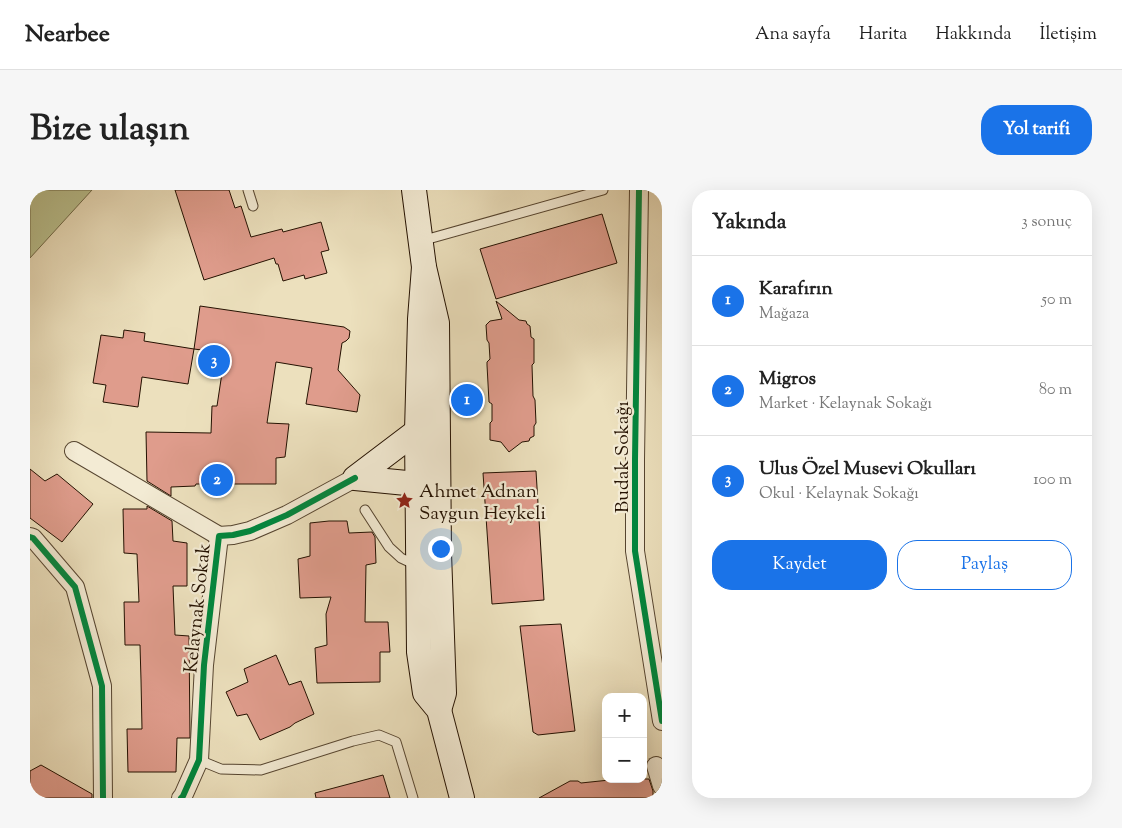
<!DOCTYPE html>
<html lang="tr">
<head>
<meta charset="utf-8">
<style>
	:root { --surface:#fff; --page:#f6f6f6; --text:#222; --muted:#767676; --line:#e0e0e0; --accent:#1a73e8 }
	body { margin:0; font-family:"Sorts Mill Goudy",serif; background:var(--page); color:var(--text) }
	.controls { position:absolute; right:15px; bottom:15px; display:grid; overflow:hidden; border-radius:10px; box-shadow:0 5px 20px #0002 }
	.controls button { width:45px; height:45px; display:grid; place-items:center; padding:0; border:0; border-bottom:1px solid var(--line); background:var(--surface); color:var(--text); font:25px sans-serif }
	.you { position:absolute; left:410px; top:358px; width:18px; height:18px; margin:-12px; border:4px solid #fff; border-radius:50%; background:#1a73e8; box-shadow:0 0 0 8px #1a73e833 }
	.badge { display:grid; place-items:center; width:32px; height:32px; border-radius:50%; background:var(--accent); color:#fff; font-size:16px; font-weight:700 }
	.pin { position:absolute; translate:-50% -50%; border:2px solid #fff; box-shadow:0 1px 5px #0006 }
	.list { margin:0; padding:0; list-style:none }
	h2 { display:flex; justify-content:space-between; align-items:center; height:65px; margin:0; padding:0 20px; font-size:21px }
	h2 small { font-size:16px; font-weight:400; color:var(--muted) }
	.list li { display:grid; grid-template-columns:32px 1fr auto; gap:15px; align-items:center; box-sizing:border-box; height:90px; padding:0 20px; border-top:1px solid var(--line) }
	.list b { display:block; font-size:19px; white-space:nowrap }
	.list p { margin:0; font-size:16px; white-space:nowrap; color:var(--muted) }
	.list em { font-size:16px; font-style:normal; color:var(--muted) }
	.actions { display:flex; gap:10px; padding:15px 20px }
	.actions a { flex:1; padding:11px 0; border:1px solid var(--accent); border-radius:20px; text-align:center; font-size:18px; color:var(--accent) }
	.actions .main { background:var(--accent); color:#fff }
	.map { position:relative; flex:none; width:632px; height:608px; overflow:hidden; border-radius:20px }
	header { display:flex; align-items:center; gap:30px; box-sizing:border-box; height:70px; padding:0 25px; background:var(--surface); border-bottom:1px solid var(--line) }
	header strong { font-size:24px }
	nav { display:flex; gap:28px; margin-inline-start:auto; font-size:18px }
	.intro { display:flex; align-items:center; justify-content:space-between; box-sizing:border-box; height:120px; padding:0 30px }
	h1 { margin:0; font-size:35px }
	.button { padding:12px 22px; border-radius:20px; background:var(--accent); color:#fff; font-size:18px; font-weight:700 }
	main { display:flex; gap:30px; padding:0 30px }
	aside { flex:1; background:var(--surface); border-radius:20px; box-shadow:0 5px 20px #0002 }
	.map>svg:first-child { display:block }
</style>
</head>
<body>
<header>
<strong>Nearbee</strong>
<nav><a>Ana sayfa</a><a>Harita</a><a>Hakkında</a><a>İletişim</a></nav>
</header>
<div class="intro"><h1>Bize ulaşın</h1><a class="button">Yol tarifi</a></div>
<main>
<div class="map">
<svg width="632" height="608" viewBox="0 0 632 608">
	<rect width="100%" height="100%" fill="#ece0bd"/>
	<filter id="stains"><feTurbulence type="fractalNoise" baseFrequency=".004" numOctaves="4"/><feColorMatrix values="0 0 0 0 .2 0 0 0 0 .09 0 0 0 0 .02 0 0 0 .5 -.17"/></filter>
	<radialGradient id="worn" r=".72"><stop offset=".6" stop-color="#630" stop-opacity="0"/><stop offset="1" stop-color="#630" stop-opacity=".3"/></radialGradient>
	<!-- green -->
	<polygon fill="#bac18f" stroke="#6f6948" points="0,0 62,0 0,68"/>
	<!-- building -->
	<g fill="#df9c8c" stroke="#241101">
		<polygon points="145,0 199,0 205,18 211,16 221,47 252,39 253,42 291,32 299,60 291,62 297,83 275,89 274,85 253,91 248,74 246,74 244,68 174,90"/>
		<polygon points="572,24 587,73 466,109 450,59"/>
		<polygon points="466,111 489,130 496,131 497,134 500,136 501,147 504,149 504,173 502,175 503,206 505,210 506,233 504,236 504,246 500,248 499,251 492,252 479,262 471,252 460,250 460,233 462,231 462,214 459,212 457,175 457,172 460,169 459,153 457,150 456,135 460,131 472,129"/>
		<polygon points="170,116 314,137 320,141 319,148 316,151 312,153 308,180 330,205 327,222 276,214 282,178 246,172 237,233 259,234 255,267 246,268 246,294 166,294 165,296 141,297 141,306 117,291 116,242 181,243 182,216 187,216 195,163 164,159"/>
		<polygon points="94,140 115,143 114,151 164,159 158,194 112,187 108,217 73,212 76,195 63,193 71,145 93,148"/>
		<polygon points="0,279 15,291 27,284 63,314 32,352 0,328"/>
		<polygon points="506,281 514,410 462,414 453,283"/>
		<polygon points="117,316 142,331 143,351 157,353 157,396 143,396 145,445 159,446 160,548 147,548 146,582 98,582 97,539 112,539 111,490 110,455 95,455 94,412 109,412 107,364 94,363 93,319 117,319"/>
		<polygon points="299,331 317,331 319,343 342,342 345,347 346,373 336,375 335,432 358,432 360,462 350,462 350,492 287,493 285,458 297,455 296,424 301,407 270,408 268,369 280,366 280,333"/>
		<polygon points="531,434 545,541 508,545 503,542 490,436"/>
		<polygon points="246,465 259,495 271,491 284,524 265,533 260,537 230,550 217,524 207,526 196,502 218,492 214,479"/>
		<polygon points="11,575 62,604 62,608 0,608 0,581"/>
		<polygon points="353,585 360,608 286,608 285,603"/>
		<polygon points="589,589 619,589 623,601 623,608 509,608 540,591 548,591 551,593"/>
	</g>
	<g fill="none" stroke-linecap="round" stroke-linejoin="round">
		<defs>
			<g id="lane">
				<polyline points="218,0 223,16"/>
				<polyline points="391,51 573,0"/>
				<polyline points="335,320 359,357 371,368 386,375"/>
				<polyline points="169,570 191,579 231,580 323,551 349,545 366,552 383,608"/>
			</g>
			<g id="street">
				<polyline points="609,0 605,270 605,361 632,531"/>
				<polyline points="44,261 189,346"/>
				<polyline points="0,347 3,348 45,397 72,496 73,608"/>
				<polyline points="626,576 632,596"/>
				<polyline points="151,608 153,606 169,570 174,475 189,346 203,345 220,341 257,325 325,288"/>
			</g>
			<g id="secondary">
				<polyline points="384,0 394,77 407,133 409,363 414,503 409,520"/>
				<polyline points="394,77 390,129 387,241 389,462 395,503 409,520 432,608"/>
				<polygon points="387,241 408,267 387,294 325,288"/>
			</g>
		</defs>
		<!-- lane casing -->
		<use href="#lane" stroke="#564530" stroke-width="11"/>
		<!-- street casing -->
		<use href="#street" stroke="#564530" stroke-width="20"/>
		<!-- secondary casing -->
		<use href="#secondary" stroke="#241101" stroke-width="26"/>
		<!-- lane -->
		<use href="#lane" stroke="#f3ebd4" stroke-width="9"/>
		<!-- street -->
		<use href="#street" stroke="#f3ebd4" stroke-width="18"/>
		<!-- secondary -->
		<use href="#secondary" stroke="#f3ebd4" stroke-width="24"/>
		<defs>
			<g id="cycleway">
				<polyline points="609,0 605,270 605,361 632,531"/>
				<polyline points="0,347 3,348 45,397 72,496 73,608"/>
				<polyline points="151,608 153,606 169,570 174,475 189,346 203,345 220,341 257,325 325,288"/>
			</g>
		</defs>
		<!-- cycleway casing -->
		<use href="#cycleway" stroke="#f3ebd4" stroke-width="9"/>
		<!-- cycleway -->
		<use href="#cycleway" stroke="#00873e" stroke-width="6"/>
	</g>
	<!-- icons -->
	<defs>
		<symbol id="sight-bare" viewBox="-9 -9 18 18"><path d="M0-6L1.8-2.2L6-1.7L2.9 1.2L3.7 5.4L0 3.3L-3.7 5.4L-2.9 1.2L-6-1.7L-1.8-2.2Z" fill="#8f2418" stroke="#f3ebd4" stroke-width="2.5" paint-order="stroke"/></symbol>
	</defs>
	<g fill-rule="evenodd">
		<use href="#sight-bare" x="362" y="298" width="25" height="25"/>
	</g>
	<g text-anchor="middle" stroke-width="4.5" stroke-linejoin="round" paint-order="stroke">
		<!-- street labels -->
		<g font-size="19" fill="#241101" stroke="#f3ebd4">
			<text transform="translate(591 267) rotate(-90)" y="7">Budak Sokağı</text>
			<text transform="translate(166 418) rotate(-84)" y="7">Kelaynak Sokak</text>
		</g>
		<!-- poi labels -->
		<g font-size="19" fill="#241101" stroke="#f3ebd4" text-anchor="start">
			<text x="389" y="307">Ahmet Adnan<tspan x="389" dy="22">Saygun Heykeli</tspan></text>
		</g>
	</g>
	<rect width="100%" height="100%" filter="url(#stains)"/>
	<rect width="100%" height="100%" fill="url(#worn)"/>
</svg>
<div class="controls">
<button>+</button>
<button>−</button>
</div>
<div class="you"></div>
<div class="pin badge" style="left:437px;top:210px">1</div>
<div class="pin badge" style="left:187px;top:290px">2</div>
<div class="pin badge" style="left:184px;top:171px">3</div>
</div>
<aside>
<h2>Yakında<small>3 sonuç</small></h2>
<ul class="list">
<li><span class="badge">1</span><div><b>Karafırın</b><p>Mağaza</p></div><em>50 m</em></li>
<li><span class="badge">2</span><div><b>Migros</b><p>Market · Kelaynak Sokağı</p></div><em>80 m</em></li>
<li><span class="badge">3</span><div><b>Ulus Özel Musevi Okulları</b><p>Okul · Kelaynak Sokağı</p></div><em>100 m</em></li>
</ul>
<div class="actions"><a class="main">Kaydet</a><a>Paylaş</a></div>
</aside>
</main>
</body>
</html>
